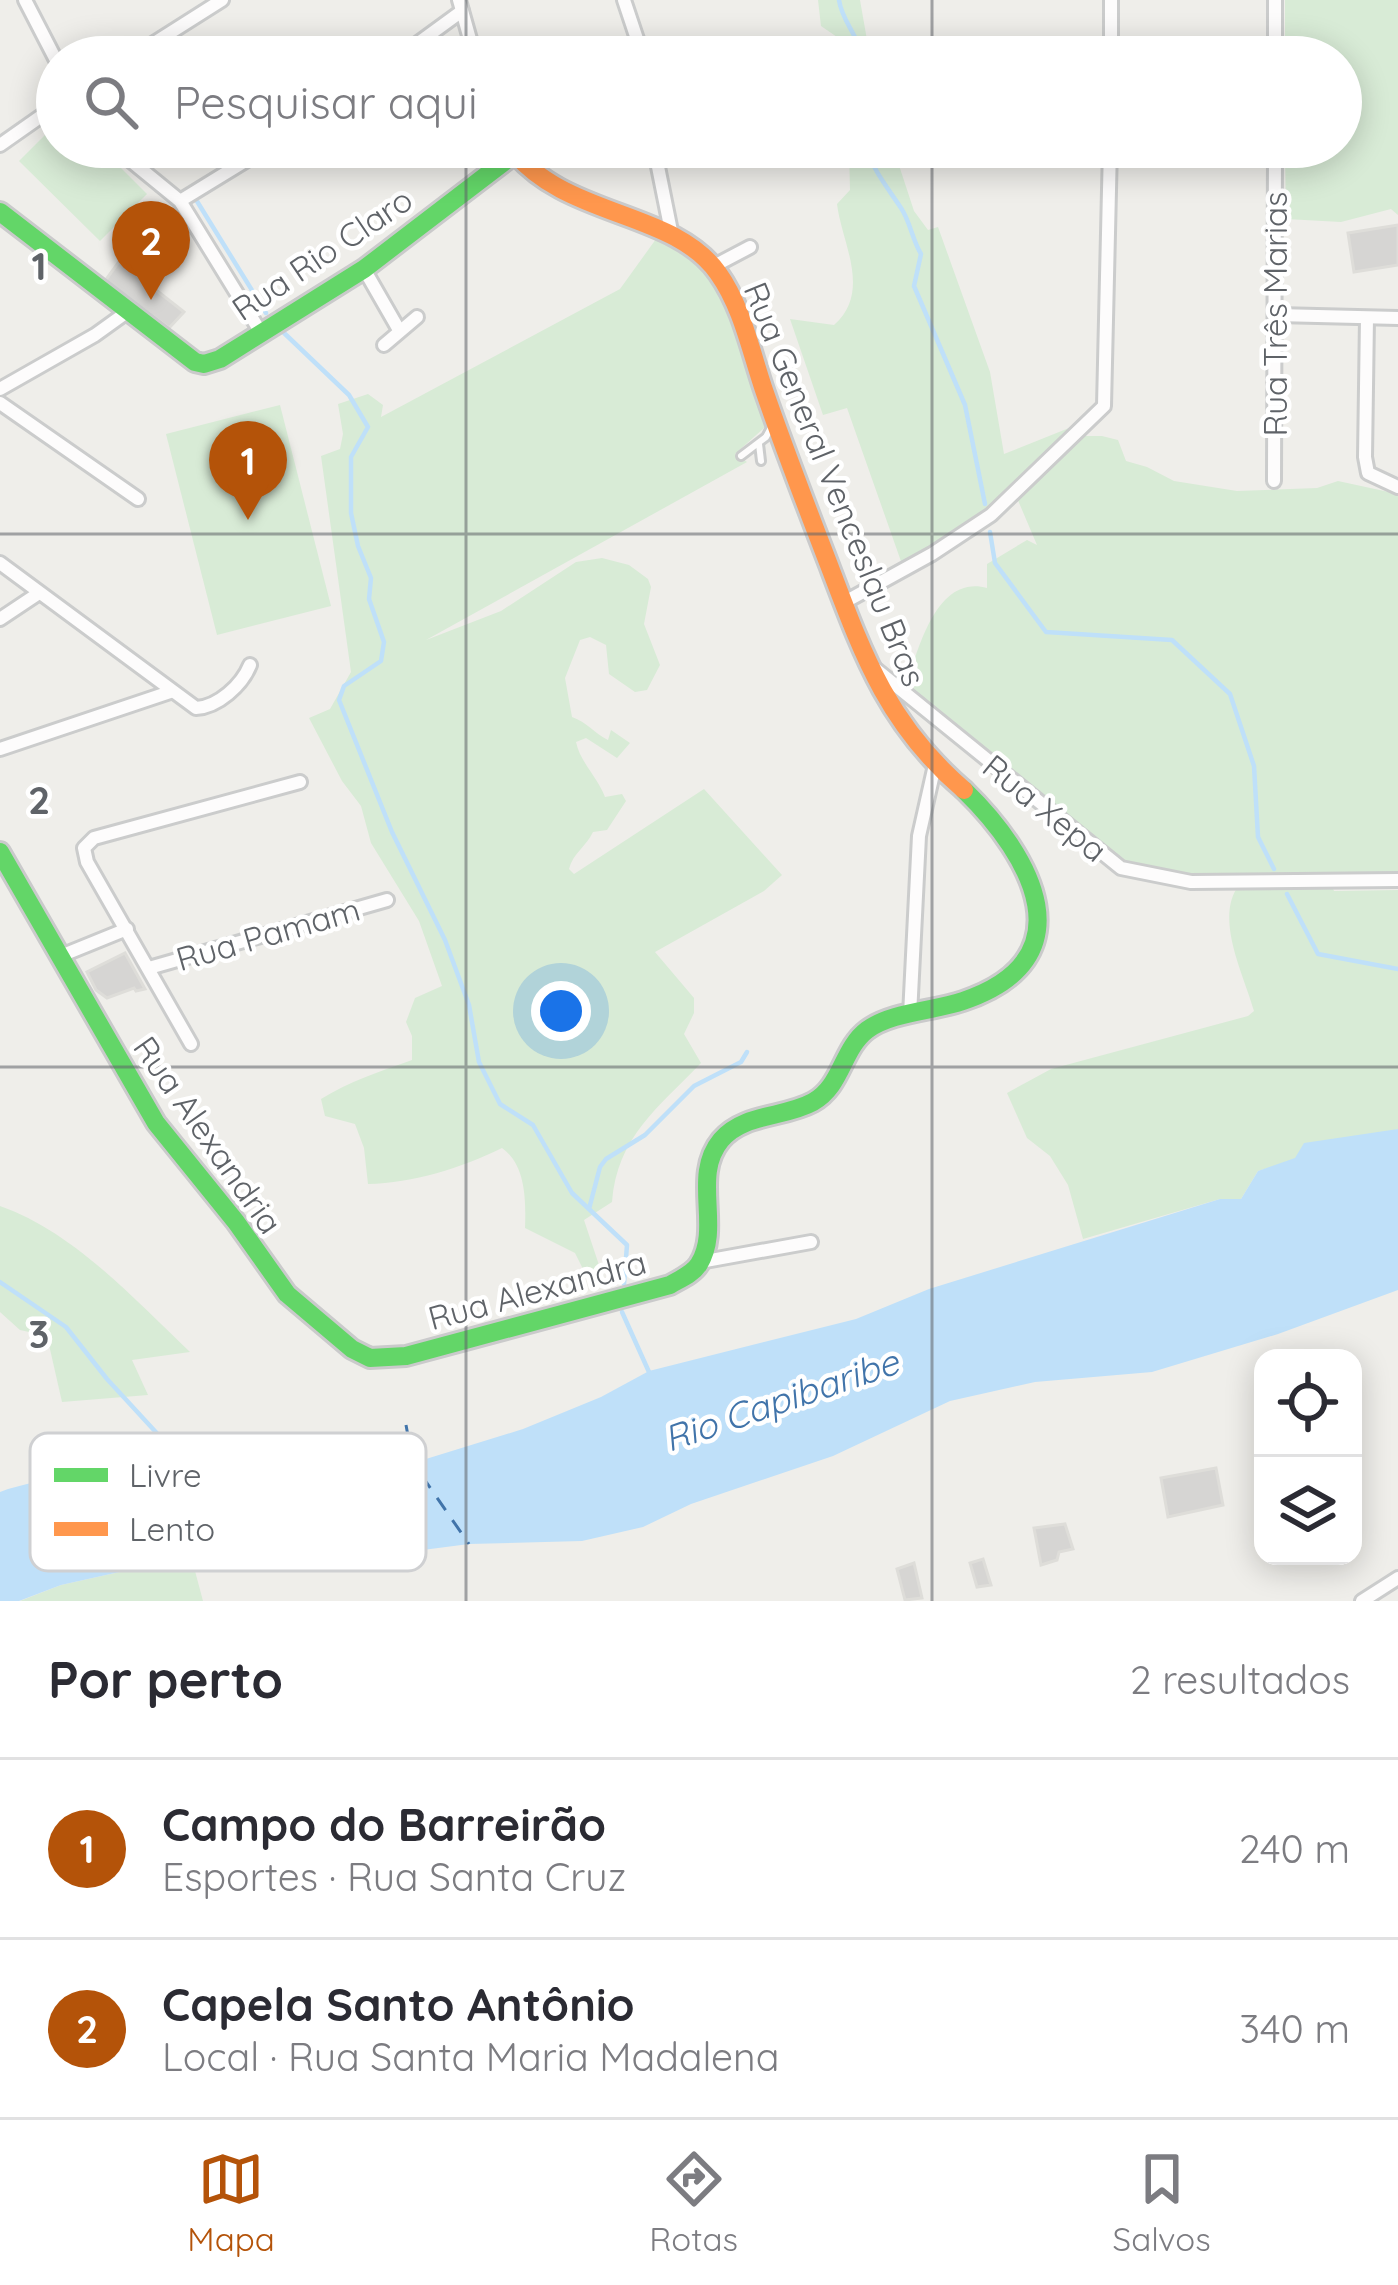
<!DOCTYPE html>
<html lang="pt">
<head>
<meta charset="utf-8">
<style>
	:root { --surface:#fff; --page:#f2f2f3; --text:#2b2b33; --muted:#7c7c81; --line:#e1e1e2; --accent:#b45309 }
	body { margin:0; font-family:Quicksand,sans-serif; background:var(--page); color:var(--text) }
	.controls { position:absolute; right:36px; bottom:36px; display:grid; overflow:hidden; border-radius:24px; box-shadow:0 6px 30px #0003 }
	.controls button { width:108px; height:108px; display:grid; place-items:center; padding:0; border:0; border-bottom:3px solid var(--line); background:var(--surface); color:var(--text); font:60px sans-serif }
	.you { position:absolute; left:561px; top:1011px; width:42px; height:42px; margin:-30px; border:9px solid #fff; border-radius:50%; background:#1a73e8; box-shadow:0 0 0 18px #1a73e833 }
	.badge { display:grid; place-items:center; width:78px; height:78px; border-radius:50%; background:var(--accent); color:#fff; font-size:39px; font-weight:700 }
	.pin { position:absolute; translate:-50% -99px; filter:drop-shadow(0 3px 6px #0008) }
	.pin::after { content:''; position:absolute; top:63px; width:42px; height:36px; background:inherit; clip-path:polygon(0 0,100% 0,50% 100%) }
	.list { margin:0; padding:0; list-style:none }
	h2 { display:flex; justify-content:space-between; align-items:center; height:156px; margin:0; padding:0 48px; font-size:51px }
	h2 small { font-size:39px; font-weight:400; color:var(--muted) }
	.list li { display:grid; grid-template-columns:78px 1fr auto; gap:36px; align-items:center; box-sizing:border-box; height:180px; padding:0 48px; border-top:3px solid var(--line) }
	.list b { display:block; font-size:45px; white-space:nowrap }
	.list p { margin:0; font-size:39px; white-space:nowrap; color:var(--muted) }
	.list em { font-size:39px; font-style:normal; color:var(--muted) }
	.icon { flex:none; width:66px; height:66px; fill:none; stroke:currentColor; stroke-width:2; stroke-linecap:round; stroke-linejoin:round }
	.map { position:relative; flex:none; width:1398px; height:1601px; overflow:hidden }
	.search { position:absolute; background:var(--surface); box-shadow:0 6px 30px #0003; left:36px; right:36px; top:36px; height:132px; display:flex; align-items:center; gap:30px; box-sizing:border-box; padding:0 42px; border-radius:66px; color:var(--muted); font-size:45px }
	.sheet { height:516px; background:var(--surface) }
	nav { display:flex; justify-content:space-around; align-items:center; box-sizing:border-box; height:168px; border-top:3px solid var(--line); background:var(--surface); font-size:33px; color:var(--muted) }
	nav a { display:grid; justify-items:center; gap:6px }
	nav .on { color:var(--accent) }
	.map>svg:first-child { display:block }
</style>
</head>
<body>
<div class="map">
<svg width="1398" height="1601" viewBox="0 0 1398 1601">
	<rect width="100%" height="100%" fill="#efeeea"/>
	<!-- green -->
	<g fill="#d8ebd6">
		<polygon points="818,0 860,0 870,57 857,57 856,50 821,26"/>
		<polygon points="1285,0 1398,0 1398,215 1391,209 1341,222 1286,219 1285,147 1341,147 1341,57 1285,57"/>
		<polygon points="57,123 57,147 100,147 147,194 100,241 19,161"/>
		<path d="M849,147H893L914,211L928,230L938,227L990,372L1004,454L1074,426L1008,492L964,527L903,567L847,408L823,415L790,319L834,325C872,291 842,244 837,204L850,190Z"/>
		<path d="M656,239L701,263L725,295L765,427L735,454L747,462L426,640L501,611L576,562L602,558L629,565L648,579L651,587L644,624L660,665L647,690L635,692L609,674L606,645L590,637L580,640L565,678L572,717C587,722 594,733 608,740L611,730L630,743L617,758L586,738L576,742C580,762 597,776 605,797L622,794L626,801L607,830L593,832C586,847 573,853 569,869L574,874L704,789L782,875L764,891L655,952L694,998V1013L684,1034L701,1063C658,1108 617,1137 612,1202L584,1220L602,1274L589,1281L575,1253L525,1228C526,1201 526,1165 502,1148C461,1168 413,1183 368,1184L364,1148L355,1124L325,1116L321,1099C348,1082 381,1071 412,1060V1036L406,1022L415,998L442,986L419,921L371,843L361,806L342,781L309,718L330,709L351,672L321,456L340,449L343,434L338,404L368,394L383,405L381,417L620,289Z"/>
		<polygon points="280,405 331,606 217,635 166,434"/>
		<path d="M1082,436H1102L1118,440L1126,461L1147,467L1174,481L1237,491L1317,488L1338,481L1398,494V876L1328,878L1334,891L1398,890V1129L1258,1171L1241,1199H1220L1083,1239L1068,1185L1050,1156L1027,1138L1007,1093L1051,1069L1248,1016L1254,1011C1244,975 1213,916 1240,884L1161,873L1119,860L906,686C918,650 936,574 987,588V564L1027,540L1037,545L1017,498Z"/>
		<path d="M0,1206C74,1232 134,1299 190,1352L132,1360L148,1395L62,1402L47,1336L20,1330L0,1312Z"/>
		<polygon points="124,1571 195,1571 203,1601 20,1601 61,1585"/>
	</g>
	<!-- water -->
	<polygon fill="#bfe0f9" points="1398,1129 1398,1290 1278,1334 1152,1372 1035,1382 950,1401 833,1456 691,1504 643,1527 582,1541 469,1544 261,1571 124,1571 61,1585 19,1601 0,1601 0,1492 8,1489 65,1474 140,1472 186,1464 339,1472 413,1463 523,1429 601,1397 649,1371 856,1319 929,1289 1220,1199 1241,1199 1258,1171 1295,1158 1304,1143"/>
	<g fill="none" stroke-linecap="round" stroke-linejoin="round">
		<!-- stream -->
		<g stroke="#bfe0f9" stroke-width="4.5">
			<path d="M839,0C842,22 859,35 861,57"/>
			<path d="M865,147C874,171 887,187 901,208C910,221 912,239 921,254L914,286L965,405L985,504"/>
			<polyline points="195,198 266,313"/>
			<polyline points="283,332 349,395 368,427 351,457 351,513 358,546 371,578 369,599 384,642 381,661 344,686 339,700 392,832 445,940 469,1005 479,1062 500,1104 533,1125 572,1193 627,1245 624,1284"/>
			<polyline points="990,532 995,563 1046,632 1172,640 1230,694 1254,766 1258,837 1274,869"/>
			<polyline points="1287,894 1318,954 1398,969"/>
			<polyline points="589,1209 600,1167 606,1159 645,1135 694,1086 741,1062 747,1052"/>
			<polyline points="0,1282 66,1327 107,1379 187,1466"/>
			<polyline points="622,1312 649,1372"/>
		</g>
		<!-- ferry -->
		<polyline stroke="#4174aa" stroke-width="3" stroke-dasharray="15 12" stroke-linecap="butt" points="406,1425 413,1463 469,1544"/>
	</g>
	<!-- building -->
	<g fill="#d6d5d3" stroke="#deddd9" stroke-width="3">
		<polygon points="1398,225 1398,265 1354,272 1348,233"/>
		<polygon points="123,256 132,263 128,268 184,312 169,328 105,281"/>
		<polygon points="125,953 145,989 136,991 134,988 107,998 96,990 87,972"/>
		<polygon points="1216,1468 1223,1505 1168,1517 1161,1478"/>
		<polygon points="1065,1524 1073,1549 1059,1552 1057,1560 1041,1565 1034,1528"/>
		<polygon points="983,1559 991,1585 977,1587 970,1563"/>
		<polygon points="914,1563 922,1598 905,1600 897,1569"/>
	</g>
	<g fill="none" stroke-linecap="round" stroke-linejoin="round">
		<defs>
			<g id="lane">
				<polyline points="759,444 761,461"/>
				<polyline points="741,456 766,437 772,426"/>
			</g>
			<g id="street">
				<polyline points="25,0 57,62"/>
				<polyline points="459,0 475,57"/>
				<polyline points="624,0 643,57"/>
				<polyline points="1275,0 1275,57"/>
				<polyline points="132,57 222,0"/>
				<polyline points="399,57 462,11"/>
				<polyline points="1111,57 1111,0"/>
				<polyline points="0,145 57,105"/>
				<polyline points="114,147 180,201 260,331"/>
				<polyline points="654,147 672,236"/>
				<polyline points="180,201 268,147"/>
				<polyline points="714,266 750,247"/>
				<polyline points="364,269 399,330"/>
				<polyline points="1277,315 1398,318"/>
				<polyline points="1367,318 1365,457 1368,473 1398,487"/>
				<polyline points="384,345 417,317"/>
				<polyline points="0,389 95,335 127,312"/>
				<polyline points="0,403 138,499"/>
				<polyline points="1274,481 1275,147"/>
				<path d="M0,563L196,708C218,707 242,685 250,665"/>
				<polyline points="843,603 932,554 991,515 1104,406 1110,147"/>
				<polyline points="0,619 39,593"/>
				<polyline points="868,663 1121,868 1191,882 1398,880"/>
				<polyline points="0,749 170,692"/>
				<polyline points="58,957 127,929"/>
				<polyline points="149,968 387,900"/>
				<polyline points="910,1015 919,836 935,765"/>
				<polyline points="191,1044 87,862 84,848 94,838 300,782"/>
				<polyline points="700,1262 811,1242"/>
				<polyline points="1362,1601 1398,1578"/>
			</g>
			<g id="fast">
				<polyline points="0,212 195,362 204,364 220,359 364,269 513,155"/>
				<path d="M0,852L156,1123L236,1222L287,1294L352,1349L370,1358L406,1356L670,1285C680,1279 693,1274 699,1264C722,1227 691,1176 721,1140C744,1113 784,1118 813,1102C842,1086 842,1049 867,1030C891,1012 934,1011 963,1001C1088,959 1033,857 964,790"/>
			</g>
			<path id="slow" d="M510,147C564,219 673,209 718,273C743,308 751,353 765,393C785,451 807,508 829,565C863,655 888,725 964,790"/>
		</defs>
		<!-- lane casing -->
		<use href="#lane" stroke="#cbcccc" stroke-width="12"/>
		<!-- street casing -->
		<use href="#street" stroke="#cbcccc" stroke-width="18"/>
		<!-- fast casing -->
		<use href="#fast" stroke="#cacacb" stroke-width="24"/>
		<!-- slow casing -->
		<use href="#slow" stroke="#cacacb" stroke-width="24"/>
		<!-- lane -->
		<use href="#lane" stroke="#fdfcfc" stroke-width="6"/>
		<!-- street -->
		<use href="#street" stroke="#fdfcfc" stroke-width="12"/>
		<!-- fast -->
		<use href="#fast" stroke="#63d668" stroke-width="18"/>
		<!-- slow -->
		<use href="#slow" stroke="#ff974d" stroke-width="18"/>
	</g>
	<!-- grid -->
	<path fill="none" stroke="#5f6368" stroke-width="3" stroke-opacity="0.55" d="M466,0V57M932,0V57M466,147V1601M932,147V1601M0,534H1398M0,1067H1398"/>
	<g text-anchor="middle" stroke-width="9" stroke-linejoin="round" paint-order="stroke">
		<!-- street labels -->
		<g font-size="33" fill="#5f6368" stroke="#fff">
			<text transform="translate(322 254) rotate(-34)" y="12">Rua Rio Claro</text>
			<text transform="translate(1275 314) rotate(-90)" y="12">Rua Três Marias</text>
			<text transform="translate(835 484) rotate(68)" y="12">Rua General Venceslau Bras</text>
			<text transform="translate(1045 808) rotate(39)" y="12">Rua Xepa</text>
			<text transform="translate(268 934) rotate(-16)" y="12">Rua Pamam</text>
			<text transform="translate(208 1135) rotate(55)" y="12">Rua Alexandria</text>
			<text transform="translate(537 1290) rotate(-15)" y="12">Rua Alexandra</text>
		</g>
		<!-- water labels -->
		<g font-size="36" font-style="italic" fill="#4174aa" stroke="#fff">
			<text transform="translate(781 1400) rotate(-19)" y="13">Rio Capibaribe</text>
		</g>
	</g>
	<!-- legend -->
	<rect x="30" y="1433" width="396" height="138" rx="18" fill="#fff" stroke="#cfd0d2" stroke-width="3"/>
	<rect x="54" y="1468" width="54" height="14" fill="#63d668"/>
	<rect x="54" y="1522" width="54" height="14" fill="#ff974d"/>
	<g font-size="33" fill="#5f6368">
		<text x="129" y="1487">Livre</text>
		<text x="129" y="1541">Lento</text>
	</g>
	<g font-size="39" text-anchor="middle" font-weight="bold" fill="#5f6368" stroke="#fff" stroke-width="9" stroke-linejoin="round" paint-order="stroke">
		<text x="39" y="280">1</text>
		<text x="39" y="814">2</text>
		<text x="39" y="1348">3</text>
	</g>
</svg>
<div class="controls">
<button><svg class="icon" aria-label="locate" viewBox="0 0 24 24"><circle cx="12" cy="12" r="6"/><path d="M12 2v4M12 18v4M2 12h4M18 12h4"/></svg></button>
<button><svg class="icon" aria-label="layers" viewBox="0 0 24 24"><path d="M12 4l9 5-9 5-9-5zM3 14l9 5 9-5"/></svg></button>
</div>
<div class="you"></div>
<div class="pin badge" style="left:248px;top:520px">1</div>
<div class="pin badge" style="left:151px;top:300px">2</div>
<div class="search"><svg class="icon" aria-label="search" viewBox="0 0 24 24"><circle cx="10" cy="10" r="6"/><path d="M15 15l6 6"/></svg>Pesquisar aqui</div>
</div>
<section class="sheet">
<h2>Por perto<small>2 resultados</small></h2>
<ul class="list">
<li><span class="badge">1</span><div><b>Campo do Barreirão</b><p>Esportes · Rua Santa Cruz</p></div><em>240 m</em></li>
<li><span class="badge">2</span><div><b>Capela Santo Antônio</b><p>Local · Rua Santa Maria Madalena</p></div><em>340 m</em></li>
</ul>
</section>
<nav>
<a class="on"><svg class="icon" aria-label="map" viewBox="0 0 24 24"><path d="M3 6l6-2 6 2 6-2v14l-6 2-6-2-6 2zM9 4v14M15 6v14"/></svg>Mapa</a>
<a><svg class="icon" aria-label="directions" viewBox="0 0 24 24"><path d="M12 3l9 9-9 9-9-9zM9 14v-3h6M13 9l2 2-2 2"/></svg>Rotas</a>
<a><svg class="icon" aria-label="saved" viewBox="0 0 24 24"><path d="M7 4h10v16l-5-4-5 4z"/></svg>Salvos</a>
</nav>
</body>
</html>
